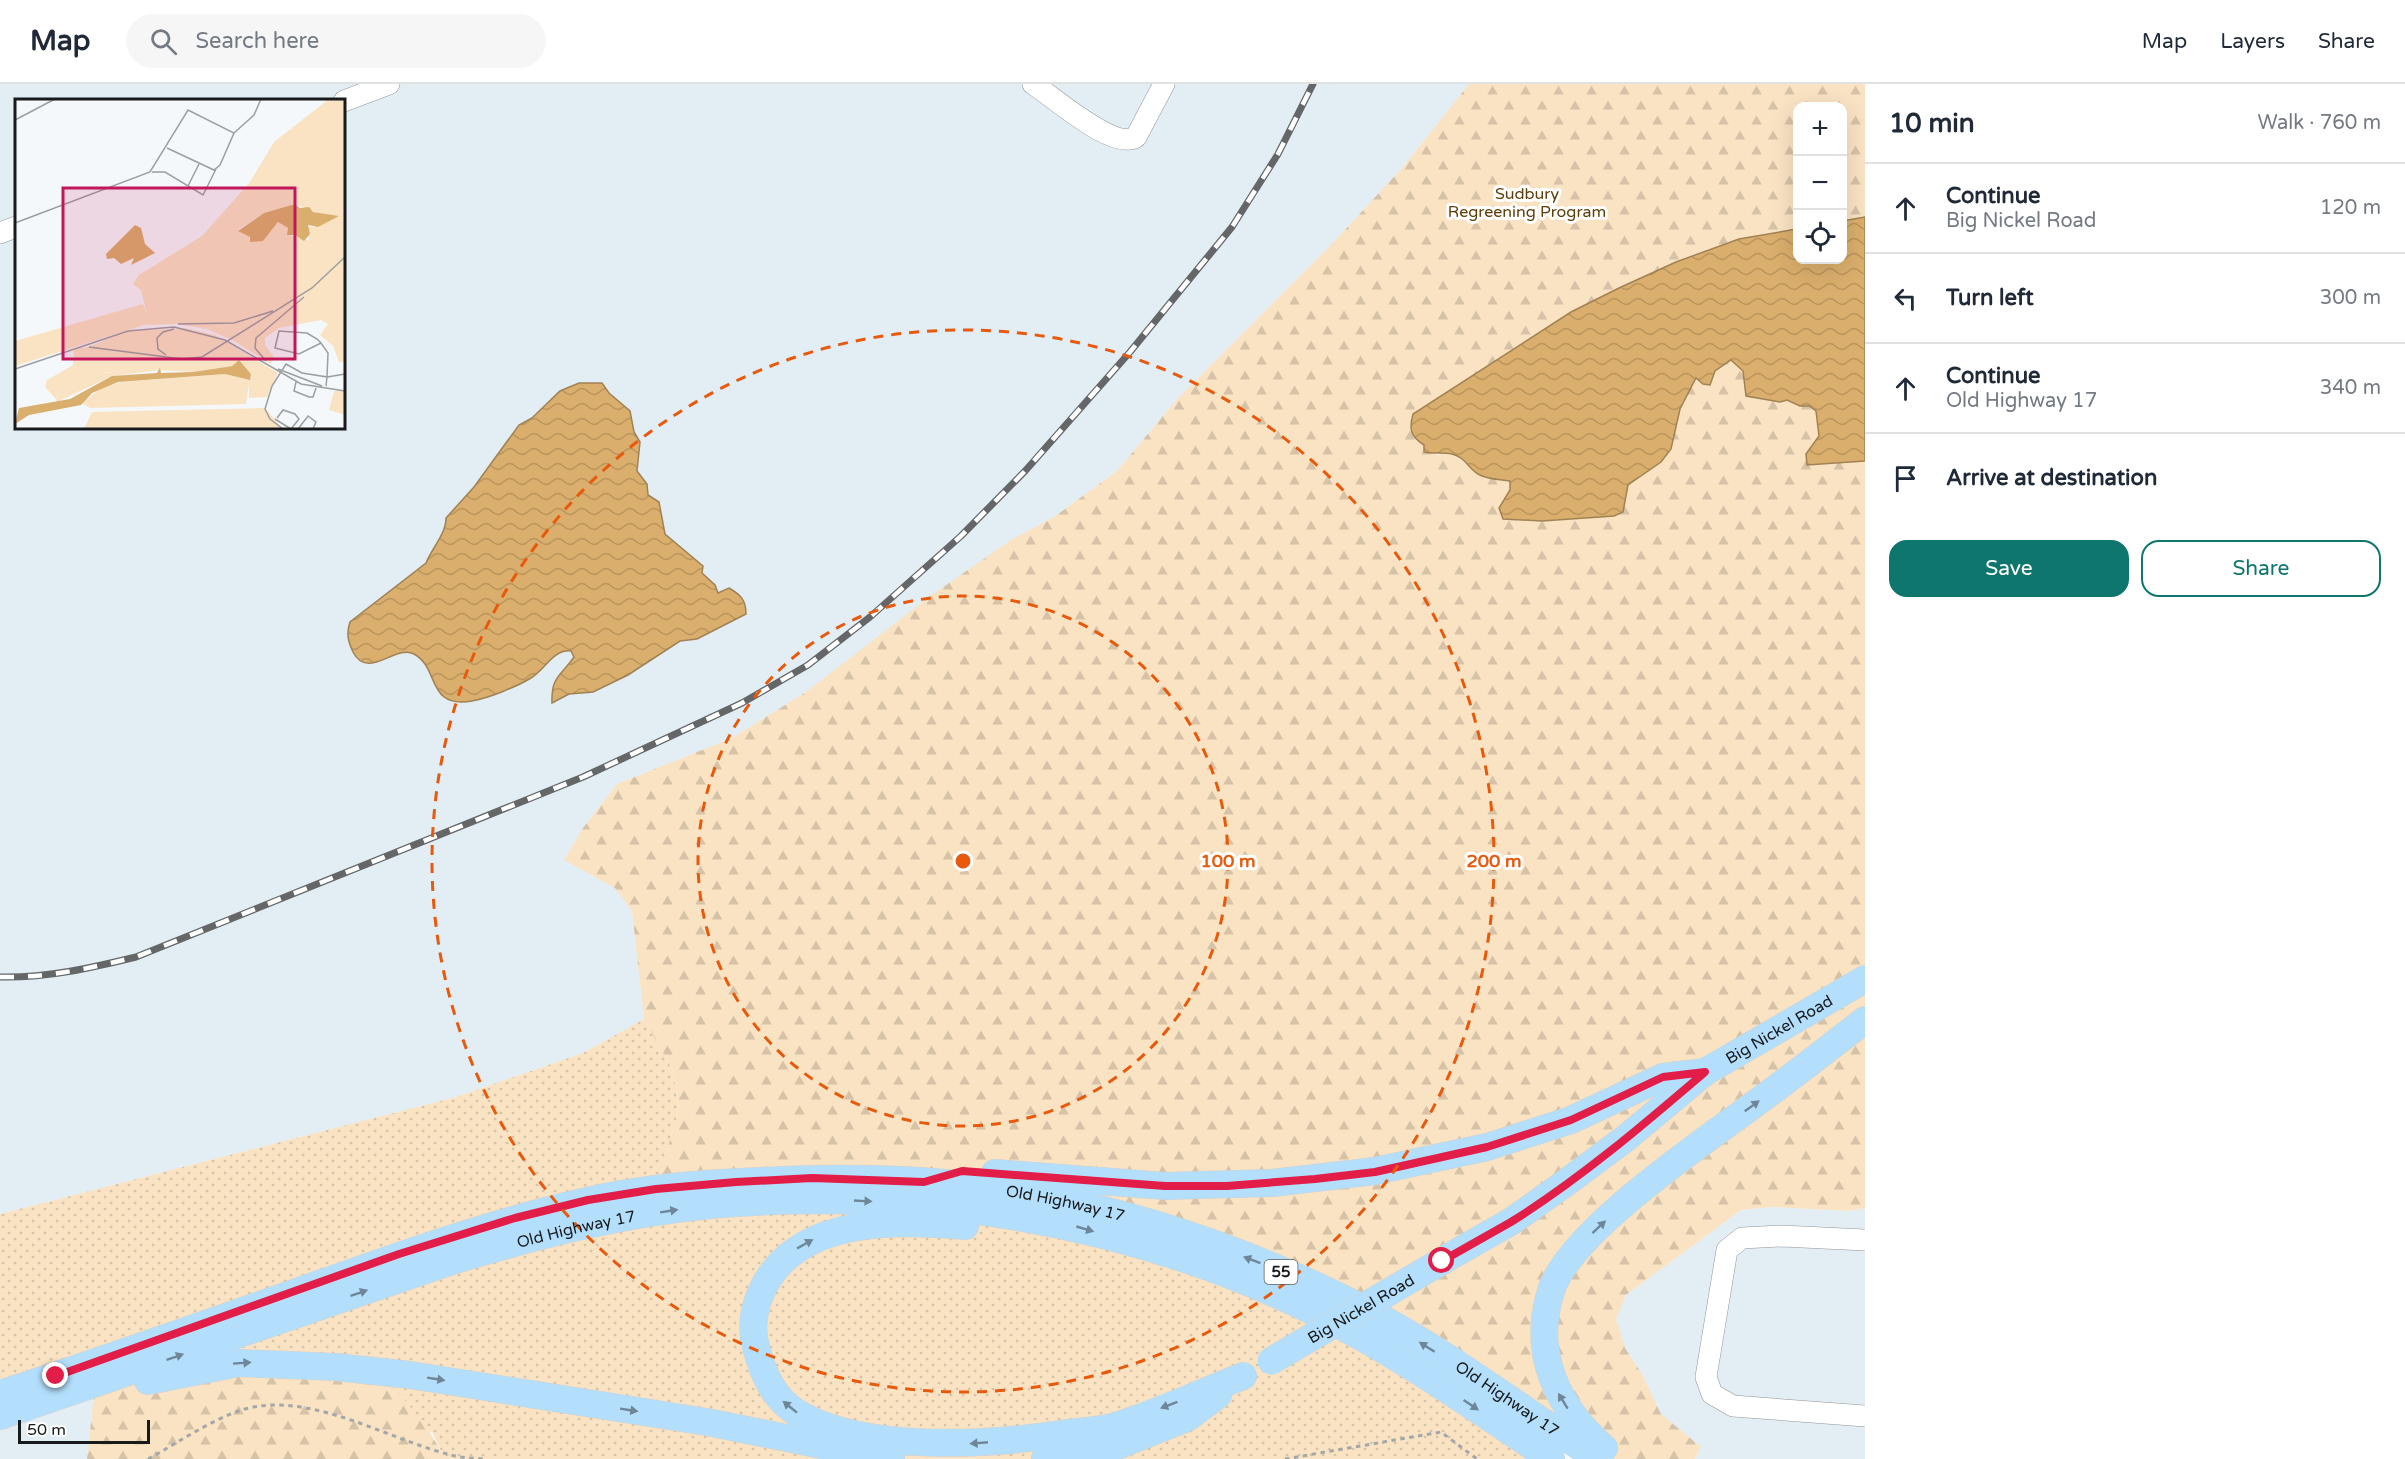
<!DOCTYPE html>
<html lang="en">
<head>
<meta charset="utf-8">
<style>
	:root { --surface:#fff; --page:#f6f6f7; --text:#1f2937; --muted:#747a83; --line:#e0e1e3; --accent:#0f766e }
	body { margin:0; font-family:"Varela Round",sans-serif; background:var(--page); color:var(--text) }
	.controls { position:absolute; right:18px; top:18px; display:grid; overflow:hidden; border-radius:12px; box-shadow:0 6px 24px #0002 }
	.controls button { width:54px; height:54px; display:grid; place-items:center; padding:0; border:0; border-bottom:2px solid var(--line); background:var(--surface); color:var(--text); font:30px sans-serif }
	.scale { position:absolute; left:18px; bottom:15px; width:132px; box-sizing:border-box; padding-left:6px; border:3px solid #191a1b; border-top:0; font-size:16px; line-height:21px; white-space:nowrap; color:#191a1b; -webkit-text-stroke:4px #fff; paint-order:stroke }
	.stop { position:absolute; width:18px; height:18px; margin:-14px; border:4px solid #e11d48; border-radius:50%; background:#fff }
	.stop.end { background:#e11d48; border-color:#fff; box-shadow:0 2px 6px #0008 }
	.list { margin:0; padding:0; list-style:none }
	h2 { display:flex; justify-content:space-between; align-items:center; height:78px; margin:0; padding:0 24px; font-size:26px }
	h2 small { font-size:20px; font-weight:400; color:var(--muted) }
	.list li { display:grid; grid-template-columns:39px 1fr auto; gap:18px; align-items:center; box-sizing:border-box; height:90px; padding:0 24px; border-top:2px solid var(--line) }
	.list b { display:block; font-size:22px; white-space:nowrap }
	.list p { margin:0; font-size:20px; white-space:nowrap; color:var(--muted) }
	.list em { font-size:20px; font-style:normal; color:var(--muted) }
	.actions { display:flex; gap:12px; padding:18px 24px }
	.actions a { flex:1; padding:14px 0; border:2px solid var(--accent); border-radius:18px; text-align:center; font-size:21px; color:var(--accent) }
	.actions .main { background:var(--accent); color:#fff }
	.icon { flex:none; width:33px; height:33px; fill:none; stroke:currentColor; stroke-width:2; stroke-linecap:round; stroke-linejoin:round }
	.map { position:relative; flex:none; width:1865px; height:1375px; overflow:hidden }
	header { display:flex; align-items:center; gap:36px; box-sizing:border-box; height:84px; padding:0 30px; background:var(--surface); border-bottom:2px solid var(--line) }
	header strong { font-size:28px }
	nav { display:flex; gap:33px; margin-inline-start:auto; font-size:21px }
	.search { width:420px; height:54px; background:var(--page); display:flex; align-items:center; gap:15px; box-sizing:border-box; padding:0 21px; border-radius:33px; color:var(--muted); font-size:22px }
	main { display:flex }
	aside { flex:1; background:var(--surface) }
	.map>svg:first-child { display:block }
</style>
</head>
<body>
<header>
<strong>Map</strong>
<div class="search"><svg class="icon" aria-label="search" viewBox="0 0 24 24"><circle cx="10" cy="10" r="6"/><path d="M15 15l6 6"/></svg>Search here</div>
<nav><a>Map</a><a>Layers</a><a>Share</a></nav>
</header>
<main>
<div class="map">
<svg width="1865" height="1375" viewBox="0 0 1865 1375">
	<defs>
		<pattern id="grass-dots" width="8" height="8" patternUnits="userSpaceOnUse" patternTransform="scale(1.5)"><rect width="8" height="8" fill="#fae3c3"/><path d="M2 2h.1M6 6h.1" fill="none" stroke="#d6c2a7" stroke-width="1.8" stroke-linecap="round"/></pattern>
		<pattern id="forest-firs" width="22" height="20" patternUnits="userSpaceOnUse" patternTransform="scale(1.5)"><rect width="22" height="20" fill="#fae3c3"/><path d="M5 1l3.5 6h-7zM16 11l3.5 6h-7z" fill="#d6c2a7"/></pattern>
		<pattern id="water-waves" width="16" height="10" patternUnits="userSpaceOnUse" patternTransform="scale(1.5)"><rect width="16" height="10" fill="#daae6c"/><path d="M0 5q4-4 8 0t8 0" fill="none" stroke="#ba955d"/></pattern>
	</defs>
	<rect width="100%" height="100%" fill="#f4f8fa"/>
	<!-- built -->
	<g fill="#e2edf4" fill-rule="evenodd">
		<path d="M0,0H1469L1402,84L1330,162L1178,314L1117,387L1054,433L1011,456L806,608L732,654L617,700L583,744L564,776L615,804L632,827L644,935L583,969L456,1013L0,1130ZM16,16H344V344H16Z"/>
		<polygon points="1772,1123 1848,1127 1865,1124 1865,1375 1695,1375 1701,1363 1661,1331 1642,1290 1625,1264 1615,1235 1626,1211 1741,1126"/>
		<polygon points="95,1302 87,1375 0,1375 0,1334"/>
	</g>
	<!-- grass -->
	<g fill="url(#grass-dots)">
		<polygon points="644,935 673,987 679,1026 656,1104 0,1309 0,1130 456,1013 583,969"/>
		<polygon points="771,1118 1074,1144 1308,1226 1549,1375 445,1375 432,1348 160,1295 455,1178"/>
	</g>
	<!-- forest -->
	<g fill="url(#forest-firs)">
		<path d="M1469,0H1865V133L1843,137L1842,22H1798L1797,145L1739,155L1676,178L1619,204L1571,228L1413,330L1419,358L1437,371C1460,364 1462,380 1477,390C1487,396 1499,395 1510,397V406L1499,424L1518,437H1542L1614,432L1623,428L1628,401L1646,389L1671,365L1680,325L1696,293L1711,294L1714,287L1731,276L1743,287L1746,312C1760,315 1773,314 1786,316C1795,317 1800,322 1809,322L1816,327L1819,353L1808,381L1865,377V1124L1848,1127L1772,1123L1741,1126L1626,1211L1616,1235L1625,1264L1642,1290L1661,1330L1701,1363L1695,1375H1602L1459,1281L1149,1137L656,1104L679,1025L673,987L644,935L632,827L615,804L564,776L583,744L617,700L732,654L806,608L929,513L1011,456L1054,433L1117,387L1178,314L1330,162L1402,84Z"/>
		<path d="M374,1285C403,1312 427,1339 445,1375H87L95,1302L110,1296Z"/>
	</g>
	<!-- water -->
	<g fill="url(#water-waves)" stroke="#a08254" stroke-width="1.5">
		<path d="M1865,133V377L1807,381L1806,370L1819,352L1816,327L1809,322H1800L1787,316L1780,318L1746,312L1743,287L1731,276L1715,287L1710,301L1703,300L1696,294L1680,325L1671,365L1661,378L1628,401L1623,428L1614,432L1542,437L1503,435L1499,424L1510,406V397C1499,395 1488,396 1478,390C1468,384 1465,373 1452,370C1443,368 1434,370 1424,368V361C1410,352 1409,345 1413,330L1571,228L1619,204L1676,178L1739,155L1797,145L1798,176H1842L1843,137Z"/>
		<path d="M579,299H602L609,309L630,327L634,348L640,358L637,387L647,400L648,411L659,418L665,450L703,482L702,489L715,501L718,509L729,504C741,511 746,516 746,530L697,555L680,557L628,591L593,608L569,610L552,619C551,592 561,592 574,573L571,567C553,565 545,586 531,594C516,603 489,614 472,617C426,625 440,584 414,570C395,560 368,597 353,568C348,557 346,550 350,538L426,479C432,464 446,450 446,434L474,403L519,341L532,334L560,307Z"/>
	</g>
	<g fill="none" stroke-linecap="round" stroke-linejoin="round">
		<defs>
			<g id="minor">
				<path d="M1033,0C1054,13 1113,67 1136,53L1164,0"/>
				<polyline points="344,17 389,0"/>
				<polyline points="0,149 16,143"/>
				<polyline points="1865,1156 1782,1152 1742,1154 1727,1166 1706,1293 1712,1310 1733,1322 1865,1332"/>
			</g>
			<g id="major">
				<polyline points="995,1089 1165,1102 1272,1099 1375,1087 1487,1063 1571,1036 1663,993 1705,988"/>
				<path d="M965,1142C896,1136 801,1133 764,1202C754,1222 750,1242 756,1263C763,1290 774,1316 799,1330C867,1369 991,1361 1067,1349C1081,1347 1098,1347 1112,1343C1156,1330 1200,1309 1243,1292"/>
				<path id="s1" d="M1442,1177L1512,1137L1571,1095L1626,1054L1705,988L1865,895"/>
				<polyline points="148,1297 239,1279 336,1283 410,1291 707,1338 891,1375"/>
				<path id="s2" d="M0,1310C92,1280 183,1248 274,1216C376,1180 477,1142 583,1118C640,1104 701,1099 760,1097C852,1092 949,1094 1040,1112C1151,1133 1262,1173 1362,1224C1445,1266 1520,1325 1599,1375"/>
				<path id="s3" d="M0,1332L455,1176C538,1151 624,1129 711,1121C914,1103 1124,1136 1308,1225C1394,1267 1472,1322 1551,1375"/>
				<path d="M1604,1364C1558,1324 1531,1270 1551,1207C1569,1148 1705,1057 1756,1019C1793,992 1829,964 1865,936"/>
				<polyline points="1045,1375 1117,1362 1187,1334 1218,1311"/>
			</g>
		</defs>
		<!-- minor casing -->
		<use href="#minor" stroke="#929598" stroke-width="22"/>
		<!-- major casing -->
		<use href="#major" stroke="#d1d1d1" stroke-width="28"/>
		<!-- path -->
		<g stroke="#a4a7a8" stroke-width="3" stroke-dasharray="4.5 4.5" stroke-linecap="butt">
			<path d="M148,1375C180,1358 224,1326 260,1322C322,1314 391,1356 451,1371C461,1374 472,1374 483,1375"/>
			<polyline points="1285,1375 1441,1348 1477,1375"/>
		</g>
		<!-- minor -->
		<use href="#minor" stroke="#fff" stroke-width="21"/>
		<!-- major -->
		<use href="#major" stroke="#b3dffc" stroke-width="27"/>
		<defs>
			<path id="rail" d="M0,893C47,894 91,884 136,873L583,693L742,619L808,581L870,533L961,452L1026,386L1130,268L1232,143L1278,70L1313,0"/>
		</defs>
		<!-- rail casing -->
		<use href="#rail" stroke="#646667" stroke-width="7"/>
		<!-- rail -->
		<use href="#rail" stroke="#fff" stroke-width="4.5" stroke-dasharray="14" stroke-linecap="butt"/>
		<defs>
			<g id="major-bridge">
				<path id="s4" d="M1271,1277L1442,1177"/>
			</g>
		</defs>
		<!-- major-bridge casing -->
		<use href="#major-bridge" stroke="#d1d1d1" stroke-width="28" stroke-linecap="butt"/>
		<!-- major-bridge -->
		<use href="#major-bridge" stroke="#b3dffc" stroke-width="27"/>
	</g>
	<!-- one-way arrows -->
	<defs><path id="oneway-solid" d="M-6-.8H1V-3.2L6.5 0L1 3.2V.8H-6Z" transform="scale(1.5)"/></defs>
	<g fill="#6e8697">
		<use href="#oneway-solid" transform="translate(1752 1022) rotate(-36)"/>
		<use href="#oneway-solid" transform="translate(863 1117) rotate(3)"/>
		<use href="#oneway-solid" transform="translate(669 1127) rotate(-9)"/>
		<use href="#oneway-solid" transform="translate(1599 1143) rotate(-43)"/>
		<use href="#oneway-solid" transform="translate(1085 1145) rotate(16)"/>
		<use href="#oneway-solid" transform="translate(805 1160) rotate(-29)"/>
		<use href="#oneway-solid" transform="translate(1252 1176) rotate(-159)"/>
		<use href="#oneway-solid" transform="translate(359 1209) rotate(-19)"/>
		<use href="#oneway-solid" transform="translate(1427 1263) rotate(-148)"/>
		<use href="#oneway-solid" transform="translate(175 1273) rotate(-19)"/>
		<use href="#oneway-solid" transform="translate(242 1279) rotate(-4)"/>
		<use href="#oneway-solid" transform="translate(436 1295) rotate(9)"/>
		<use href="#oneway-solid" transform="translate(1563 1317) rotate(-121)"/>
		<use href="#oneway-solid" transform="translate(1169 1321) rotate(159)"/>
		<use href="#oneway-solid" transform="translate(1471 1321) rotate(34)"/>
		<use href="#oneway-solid" transform="translate(790 1323) rotate(-141)"/>
		<use href="#oneway-solid" transform="translate(629 1326) rotate(9)"/>
		<use href="#oneway-solid" transform="translate(979 1359) rotate(175)"/>
	</g>
	<g fill="none" stroke-linecap="round" stroke-linejoin="round">
		<!-- route -->
		<path stroke="#e11d48" stroke-width="8" d="M56,1292L399,1170L515,1134L588,1116L656,1105L736,1098L812,1094L924,1098L962,1087L1165,1102H1227L1315,1095L1375,1088L1487,1063L1571,1036L1663,993L1705,988C1643,1041 1580,1095 1511,1138C1488,1151 1465,1164 1442,1177"/>
	</g>
	<!-- distance rings -->
	<g fill="none" stroke="#e8590c" stroke-width="3" stroke-dasharray="10 8">
		<circle cx="963" cy="777" r="265"/>
		<circle cx="963" cy="777" r="531"/>
	</g>
	<g text-anchor="middle" stroke-width="6" stroke-linejoin="round" paint-order="stroke">
		<!-- shield labels -->
		<rect fill="#fff" stroke="#5e5f5f" stroke-width="1.5" x="1264.5" y="1176" width="33" height="24" rx="4.5"/>
		<g font-size="15" font-weight="bold" fill="#191a1b">
			<text x="1281" y="1193">55</text>
		</g>
		<!-- park labels -->
		<g font-size="16" fill="#5c3f08" stroke="#fff">
			<text x="1527" y="115">Sudbury<tspan x="1527" dy="18">Regreening Program</tspan></text>
		</g>
		<!-- street labels -->
		<g font-size="16" fill="#191a1b" stroke="#fff">
			<text dy="6" stroke="none"><textPath href="#s1" startOffset="410">Big Nickel Road</textPath></text>
			<text dy="6" stroke="none"><textPath href="#s2" startOffset="1100">Old Highway 17</textPath></text>
			<text dy="6" stroke="none"><textPath href="#s3" startOffset="606">Old Highway 17</textPath></text>
			<text dy="6" stroke="none"><textPath href="#s4" startOffset="104">Big Nickel Road</textPath></text>
			<text dy="6" stroke="none"><textPath href="#s2" startOffset="1587">Old Highway 17</textPath></text>
		</g>
	</g>
	<!-- overview -->
	<g transform="translate(15 15)">
		<rect width="330" height="330" fill="#f4f8fa"/>
		<path d="M128,205L132,216L129,226L0,267V242ZM170,229L200,236L263,274L252,298L234,299V285L231,305L75,309L67,304L85,290L106,283L210,275L235,281L236,275L224,261L216,267L178,273L145,271L97,277L42,303L40,299L47,291L80,280L83,269L89,274L109,272L105,265L73,248L113,232Z" fill="#fae3c3"/>
		<path d="M314,0H330V263H324L318,247L305,236L313,225L306,221L264,229L250,239V246L259,258L256,265L217,241L191,230L162,225L129,226L132,216L126,191L118,185L124,176L187,137L235,83L259,43ZM280,105L302,114L323,117L299,128L291,127L294,141L273,136V129L263,123L248,142L234,141L235,138L225,133L224,130L249,114ZM73,248L98,252L109,272L87,274L83,269L81,280L47,291L40,299L30,288L32,281L58,266L59,250ZM250,309L268,330H69L77,313Z" fill="#fae3c3" fill-rule="evenodd"/>
		<path d="M319,292H330V316L314,311Z" fill="#fae3c3"/>
		<path d="M280,105L285,109L294,108L298,113L324,117L303,128L293,126L295,135L289,142L280,136H272L273,129L263,123L248,142L235,143V138L223,132L249,114ZM120,126L126,129L130,145L140,154L116,166L119,159L106,165L99,159L92,160L91,155ZM224,261L236,275L235,281L210,275L103,283L77,294L66,306L14,316L0,325L4,309L55,300L97,277L142,274L145,269L146,274L178,273L217,267Z" fill="#daae6c"/>
		<path fill="none" stroke="#9c9fa1" stroke-width="1.5" d="M0,21L40,0M219,34L239,16L246,0M137,73H150L188,96L201,70M173,87L184,65M0,124L135,73L173,11L219,34L205,66L199,71L152,49M163,225L219,224L258,212M306,244L284,255L260,249L264,232L292,234L302,240L306,244L313,254L312,278L330,275M74,248L167,260L187,258L297,189L330,158M151,256L143,250L142,239L148,233L159,230M251,262L240,249L241,239L289,198M0,270L113,232L159,228L210,241L286,285L330,292M263,270L307,287M281,283L279,292L294,298H298L301,289M262,319L268,311L280,315L284,320L276,330M260,320L276,330M268,330L255,320L250,310L257,287L271,265L287,274L312,278L311,287M283,330L293,317L301,323L298,330"/>
		<path fill="#c2185b" fill-opacity="0.15" stroke="#c2185b" stroke-width="3" d="M48,89H280V260H48Z"/>
		<rect width="330" height="330" fill="none" stroke="#191a1b" stroke-width="3"/>
	</g>
	<circle cx="963" cy="777" r="9" fill="#e8590c" stroke="#fff" stroke-width="3"/>
	<g font-size="18" text-anchor="middle" font-weight="bold" fill="#e8590c" stroke="#fff" stroke-width="6" stroke-linejoin="round" paint-order="stroke">
		<text x="1228" y="783">100 m</text>
		<text x="1494" y="783">200 m</text>
	</g>
</svg>
<div class="controls">
<button>+</button>
<button>−</button>
<button><svg class="icon" aria-label="locate" viewBox="0 0 24 24"><circle cx="12" cy="12" r="6"/><path d="M12 2v4M12 18v4M2 12h4M18 12h4"/></svg></button>
</div>
<div class="scale">50 m</div>
<div class="stop" style="left:1442px;top:1177px"></div>
<div class="stop end" style="left:56px;top:1292px"></div>
</div>
<aside>
<h2>10 min<small>Walk · 760 m</small></h2>
<ul class="list">
<li><svg class="icon" aria-label="ahead" viewBox="0 0 24 24"><path d="M12 20V5M6 11l6-6 6 6"/></svg><div><b>Continue</b><p>Big Nickel Road</p></div><em>120 m</em></li>
<li><svg class="icon" aria-label="left" viewBox="0 0 24 24"><path d="M17 20v-9H6M10 6l-5 5 5 5"/></svg><div><b>Turn left</b></div><em>300 m</em></li>
<li><svg class="icon" aria-label="ahead" viewBox="0 0 24 24"><path d="M12 20V5M6 11l6-6 6 6"/></svg><div><b>Continue</b><p>Old Highway 17</p></div><em>340 m</em></li>
<li><svg class="icon" aria-label="arrive" viewBox="0 0 24 24"><path d="M6 21V4h12l-3 4 3 4H6"/></svg><div><b>Arrive at destination</b></div></li>
</ul>
<div class="actions"><a class="main">Save</a><a>Share</a></div>
</aside>
</main>
</body>
</html>
